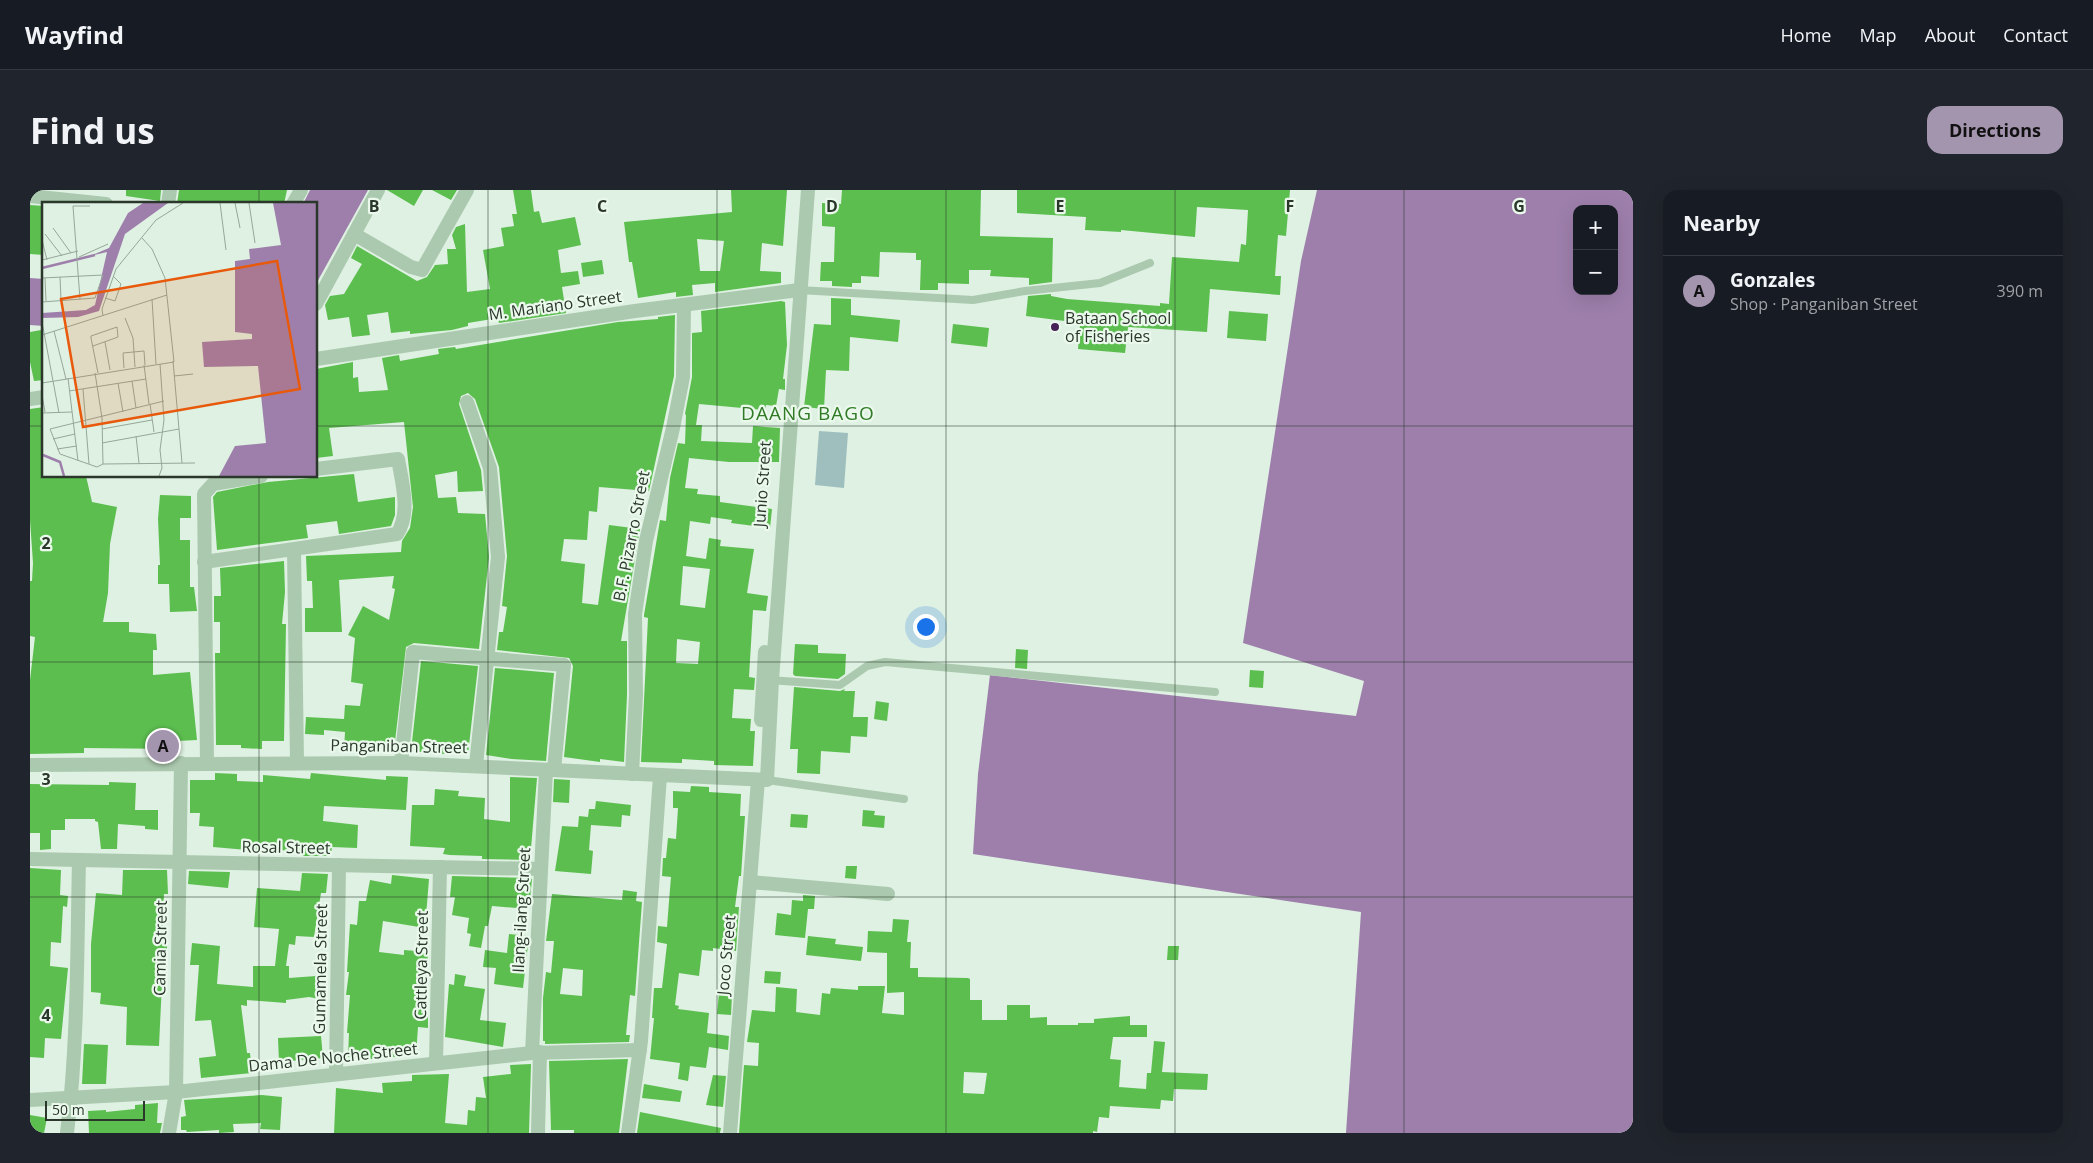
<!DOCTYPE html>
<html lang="en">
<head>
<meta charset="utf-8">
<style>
	:root { --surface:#171b24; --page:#20242c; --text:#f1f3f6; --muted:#9ea1a6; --line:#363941; --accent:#a495ae }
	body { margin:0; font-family:"Open Sans",sans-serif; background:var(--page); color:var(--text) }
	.controls { position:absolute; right:15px; top:15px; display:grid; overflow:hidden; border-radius:10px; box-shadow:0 5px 20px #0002 }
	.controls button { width:45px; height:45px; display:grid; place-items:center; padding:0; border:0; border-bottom:1px solid var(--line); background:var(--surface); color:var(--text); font:25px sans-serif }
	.scale { position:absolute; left:15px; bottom:12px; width:100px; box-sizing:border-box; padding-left:5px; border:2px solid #2a372a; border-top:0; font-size:14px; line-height:18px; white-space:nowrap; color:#2a372a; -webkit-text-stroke:4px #ebf9ed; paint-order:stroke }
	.you { position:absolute; left:895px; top:436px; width:18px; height:18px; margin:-12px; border:4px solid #fff; border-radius:50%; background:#1a73e8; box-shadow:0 0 0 8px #1a73e833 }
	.badge { display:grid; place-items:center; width:32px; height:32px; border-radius:50%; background:var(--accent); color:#111; font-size:16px; font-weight:700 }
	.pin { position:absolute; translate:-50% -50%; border:2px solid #fff; box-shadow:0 1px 5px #0006 }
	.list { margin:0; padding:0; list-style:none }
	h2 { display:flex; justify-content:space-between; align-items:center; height:65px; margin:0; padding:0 20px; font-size:21px }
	h2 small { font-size:16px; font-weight:400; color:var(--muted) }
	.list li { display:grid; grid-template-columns:32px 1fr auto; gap:15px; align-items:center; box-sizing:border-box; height:70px; padding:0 20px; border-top:1px solid var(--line) }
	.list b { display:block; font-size:19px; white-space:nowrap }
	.list p { margin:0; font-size:16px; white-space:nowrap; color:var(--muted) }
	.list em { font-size:16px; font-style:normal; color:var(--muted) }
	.map { position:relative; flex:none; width:1603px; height:943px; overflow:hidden; border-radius:15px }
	header { display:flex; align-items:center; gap:30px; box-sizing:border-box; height:70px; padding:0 25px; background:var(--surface); border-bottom:1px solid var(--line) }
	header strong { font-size:24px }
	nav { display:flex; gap:28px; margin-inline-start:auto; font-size:18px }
	.intro { display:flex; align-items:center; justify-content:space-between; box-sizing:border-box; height:120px; padding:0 30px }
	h1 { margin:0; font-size:35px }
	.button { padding:12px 22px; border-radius:15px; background:var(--accent); color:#111; font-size:18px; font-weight:700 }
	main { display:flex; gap:30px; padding:0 30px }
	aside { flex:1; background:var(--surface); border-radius:15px; box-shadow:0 5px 20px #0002 }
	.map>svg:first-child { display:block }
</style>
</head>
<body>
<header>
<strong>Wayfind</strong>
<nav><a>Home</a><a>Map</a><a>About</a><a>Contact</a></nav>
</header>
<div class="intro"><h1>Find us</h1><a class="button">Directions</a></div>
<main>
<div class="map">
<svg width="1603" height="943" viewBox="0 0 1603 943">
	<rect width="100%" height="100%" fill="#def1e2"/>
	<!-- green -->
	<polygon fill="#9fbfbf" points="789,241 818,243 814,298 785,295"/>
	<!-- water -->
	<g fill="#9e7fac" fill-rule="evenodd">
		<polygon points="280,0 338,0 286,94 286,14 273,14"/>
		<path d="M1287,0H1603V943H1316L1331,722L943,664L948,584L960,485L1326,526L1334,491L1213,453L1271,71ZM1547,19H1584V101H1547Z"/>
		<polygon points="0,88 14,89 14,136 0,135"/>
	</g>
	<!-- building -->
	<g fill="#5cbe4f" fill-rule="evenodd">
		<polygon points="96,0 131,0 130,11 96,6"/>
		<polygon points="149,0 257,0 254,14 147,14"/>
		<polygon points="357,0 393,0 384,16"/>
		<polygon points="402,0 427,0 421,10"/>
		<polygon points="483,0 501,0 504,22 509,21 512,33 545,27 551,55 528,60 531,83 548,81 550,94 532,97 536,123 469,133 468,129 462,129 438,133 438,136 422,140 380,144 380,141 361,143 358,122 337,125 340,145 322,147 319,127 298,130 295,115 300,106 314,104 332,74 321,68 327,56 387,91 397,87 405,75 418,74 417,59 426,59 422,45 426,37 435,34 437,102 460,99 453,60 474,56 471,38 484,36 482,24 487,24"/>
		<path d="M701,0H757L753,56L732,53L730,81L751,82V93L685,102V93L662,95L663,105L646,107V102L608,108L602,72H599L594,32L702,22ZM667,49L694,51L690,81H670Z"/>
		<polygon points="812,0 951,0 950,46 1023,48 1022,92 999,95 999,88 960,86 961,80 939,80 939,94 908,93 908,100 890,100 891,70 886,70 886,63 850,62 849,87 831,86 831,93 822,93 822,97 802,96 802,91 790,91 791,72 804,72 805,37 792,36 792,13 811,14"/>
		<polygon points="987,0 1260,0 1256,46 1248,45 1245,86 1251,86 1250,105 1180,99 1177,142 1098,137 1095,163 1048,159 1050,133 996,126 998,106 1021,104 1021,106 1037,109 1130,116 1130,113 1139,114 1142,67 1209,72 1211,54 1216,55 1218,20 1167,17 1165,47 1091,40 1091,42 1055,40 1056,27 987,23"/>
		<polygon points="0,15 14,16 14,65 0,64"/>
		<polygon points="572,70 574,84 553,87 551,73"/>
		<polygon points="801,108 821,109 821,125 870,130 868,152 820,147 819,181 796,180 794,219 774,217 784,134 801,135"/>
		<path d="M751,111L755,112L757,155L753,189H755V200L749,199L746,216L736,215L735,220L669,214L666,235H672L671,251L722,253L723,236L750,238L749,272H699L659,268L655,298L668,299L667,304L690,306V312L742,319L740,338L701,333L702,330L681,327L680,334L660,331L656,366L676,369L679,348L691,350L690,356L724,359L717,403L738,406L736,421L723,420L719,487L725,488L724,500L704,499L702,528L721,529L720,541H725L723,576L684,575V571L652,569V573L611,572L618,428L614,427V425L630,330L636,331L640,288L648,253L655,254L656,225L655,224L662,187V143L672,142L671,121ZM653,376L680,379L675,418L650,415ZM647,449L670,452L668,474L646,473Z"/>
		<polygon points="1199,121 1238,124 1236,151 1197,148"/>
		<polygon points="645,125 644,186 619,301 569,297 567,322 559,321 557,350 534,349 531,371 555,374 552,413 568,415 579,335 610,339 591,451 597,451 597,505 594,572 570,569 570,572 534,567 543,476 539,468 467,460 469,442 473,442 477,417 472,416 477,366 469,277 445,209 438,203 431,206 429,214 451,280 453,301 428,302 427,281 405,285 408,308 426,307 428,323 455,324 459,367 449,459 384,453 376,457 364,560 331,557 330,562 314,561 315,542 294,540 294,545 275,544 276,527 314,529 315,515 330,516 333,494 321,492 325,448 318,445 333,416 359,430 365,399 362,398 364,386 309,390 312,442 275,442 275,418 283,418 282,391 277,391 276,366 371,362 372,351 380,338 383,317 374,232 299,238 303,266 286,268 286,179 323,172 323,188 328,187 329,202 358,200 352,168 369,165 370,171 409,164 408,159 425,157 426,159 588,132 628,129 628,127"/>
		<polygon points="923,134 959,138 957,157 921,153"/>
		<polygon points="11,140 14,155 14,190 4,191 0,172 0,142"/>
		<polygon points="14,217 14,286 56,286 62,312 87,317 80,354 78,403 73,432 99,432 99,442 126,444 127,460 123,460 123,485 160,482 167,550 147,551 147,559 54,558 54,563 0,564 0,490 5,447 0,446 0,391 2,391 3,373 0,330 0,219"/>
		<polygon points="324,284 328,312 365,307 365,325 361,336 309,344 307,331 276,335 278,348 187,360 183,307 187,302 238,292"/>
		<polygon points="130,305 161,306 161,328 150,328 150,350 160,350 160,397 164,397 167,421 140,422 139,394 128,394 128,375 130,375 128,329"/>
		<polygon points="254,371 255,402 252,434 256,434 254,551 232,551 232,559 211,558 211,555 186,555 185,463 190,463 190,432 184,432 184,406 191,406 190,378"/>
		<polygon points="765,454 788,455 788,463 816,464 815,484 808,489 765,486 763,484"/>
		<polygon points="986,459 998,460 997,479 985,478"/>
		<polygon points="391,471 448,476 438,564 415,561 415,564 381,561"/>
		<polygon points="465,478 524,483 516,571 482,569 456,565"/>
		<polygon points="1220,480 1234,481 1233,498 1219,497"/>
		<polygon points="764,497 810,501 815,499 814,501 825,501 823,527 838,527 837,547 821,546 820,563 791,561 790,584 767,583 768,559 760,559"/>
		<polygon points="846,511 859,513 857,531 844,529"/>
		<polygon points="185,583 207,584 207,591 233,592 233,585 280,589 281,583 356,590 356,586 378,587 376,620 294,616 293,631 328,635 327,658 302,657 301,665 299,666 273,666 273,663 251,660 251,663 183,657 184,637 169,636 170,623 160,623 160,590 185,590"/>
		<polygon points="480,587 507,588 500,670 452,669 452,666 420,665 413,664 415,658 380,656 382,615 404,615 405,599 429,601 428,606 455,608 454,629 480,632"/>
		<polygon points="524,589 540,590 539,613 523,612"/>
		<polygon points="79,592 106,593 105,620 128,620 128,640 115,639 115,636 88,634 87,659 71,659 68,632 65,631 65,629 35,629 35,640 21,640 21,659 10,660 10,643 0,643 0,594 79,595"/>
		<polygon points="661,596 679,597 679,602 711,604 710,626 715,626 711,686 709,686 705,717 709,717 706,761 683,758 683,761 672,760 669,786 649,783 645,815 649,816 648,819 679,823 677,843 699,846 698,860 679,857 676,878 660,876 658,891 648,889 650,873 620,869 624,828 622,828 624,798 632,798 637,754 627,752 628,736 637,737 639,711 641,687 632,686 633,668 636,668 638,648 646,649 648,618 643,618 643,601 660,602"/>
		<polygon points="566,611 601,615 600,626 592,625 591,637 561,635 559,660 563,661 561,684 525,681 532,636 548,637 549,626 558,627 559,619 565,619"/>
		<polygon points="833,620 845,621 844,625 855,626 854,638 832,636"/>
		<polygon points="761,624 778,625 777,638 760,637"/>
		<polygon points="816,676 827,676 826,689 815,688"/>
		<polygon points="0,678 31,680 30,705 38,706 37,717 33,716 31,753 21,752 20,776 38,778 31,849 15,848 14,868 0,867"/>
		<polygon points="93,680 137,680 138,704 134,704 132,756 137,756 137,781 136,792 132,792 129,856 96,855 97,817 70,814 71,803 61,802 61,754 66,703 92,705"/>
		<polygon points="159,681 200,682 198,698 158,694"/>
		<polygon points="272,683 298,684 296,703 291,703 284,747 266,746 265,755 259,754 256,776 259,776 259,788 286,786 287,792 297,794 295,810 279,807 256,810 256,813 217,810 217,816 211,815 217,863 220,863 222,883 171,888 169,868 186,866 181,830 165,831 169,775 160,775 162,753 190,756 187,794 223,797 223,776 245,776 249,739 224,737 227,698 270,701"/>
		<polygon points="362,685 399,689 395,738 353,731 349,762 374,765 374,760 398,762 397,778 394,778 390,800 396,801 391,823 398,824 398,838 388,837 386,865 342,869 318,867 319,843 317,843 320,805 316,805 319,782 317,782 320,734 327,735 329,711 336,711 340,690 361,694"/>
		<polygon points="422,686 499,688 502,689 499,719 462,716 458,736 455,736 451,758 439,756 441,744 437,743 439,728 422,725 425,707 420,707"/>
		<path d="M593,700L607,702L606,711L612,712L605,806L600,805L596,845H600L599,852L515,854V851H513V808L516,782L521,783L524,751H516L522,704L592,710ZM533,778L553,780L552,806L530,804Z"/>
		<polygon points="773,705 785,706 784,719 778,719 775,748 745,745 747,723 761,725 762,710 773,711"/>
		<path d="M863,729L879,730L877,752H881L880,778H888V787L938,788L940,789V810H952V830H977V815H1000V828L1017,827V835H1048V833H1064V829L1100,826V835H1117V847H1083L1080,869L1091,870L1089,897L1116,899L1117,883H1121L1124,851L1135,852L1132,882L1178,884L1177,900L1144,899L1143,911L1131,910L1130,919L1080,916L1079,928L1069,927L1067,942L1063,941V943H709L714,875L728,876L729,853L717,852L722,820L745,822L746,797L767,799L766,822L790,825L792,803L800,804L801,798L828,800V796H855L852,823L874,825V802L857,803V763L837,762L838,741L862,742ZM934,882L957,883L954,904L933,903Z"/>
		<polygon points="479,744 499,746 493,798 464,794 466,778 453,777 455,760 477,763"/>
		<polygon points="778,746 806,749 805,754 833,757 831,771 776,765"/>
		<polygon points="1138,756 1149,756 1148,770 1137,770"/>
		<polygon points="735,781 751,782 750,794 734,793"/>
		<polygon points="425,784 436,786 434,796 455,799 450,830 476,833 473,857 415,847 419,794 424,795"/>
		<polygon points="689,803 702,805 701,825 687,824"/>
		<polygon points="291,846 293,868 249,872 248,848"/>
		<polygon points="54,854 78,855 76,894 52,894"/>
		<polygon points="598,869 589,943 544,943 544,940 521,940 519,871"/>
		<polygon points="501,874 499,943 304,943 306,898 353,903 352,893 382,891 382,885 419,884 415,933 437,935 438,920 445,921 446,907 456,908 453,887 481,884 480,875"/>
		<polygon points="683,885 696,886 693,917 676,915"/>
		<polygon points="614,894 652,901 650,912 612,908"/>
		<polygon points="232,905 252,907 250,940 230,939 231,933 203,934 204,942 189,943 189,940 157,942 156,940 151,940 151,927 156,926 154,910"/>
		<polygon points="128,913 127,933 132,933 130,943 59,943 58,921 76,920 76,922 105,919 105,915"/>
		<polygon points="610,922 691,938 690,943 607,943"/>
		<polygon points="0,925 17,928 14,943 0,943"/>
	</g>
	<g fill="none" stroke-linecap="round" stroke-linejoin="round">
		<!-- service -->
		<g stroke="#abc9ae" stroke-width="8">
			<polyline points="769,100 943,110 995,101 1070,93 1120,73"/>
			<polyline points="739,490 810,495 837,476 855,472 1185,502"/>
			<polyline points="737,590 874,609"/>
		</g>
		<!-- minor -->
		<g stroke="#abc9ae" stroke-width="14">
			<polyline points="0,6 76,14"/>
			<polyline points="138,14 140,0"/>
			<polyline points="263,14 271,0"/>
			<polyline points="324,44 381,77 392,80 437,0"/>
			<polyline points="437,212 460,278 468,367 446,575"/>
			<polyline points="264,360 267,572"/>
			<path d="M174,372L367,344C381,323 372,292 368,269L286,279"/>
			<polyline points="177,573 174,304 183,294 231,286"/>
			<polyline points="371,573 383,462 534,475 524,580"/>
			<polyline points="602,584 606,505 605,424 616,351 643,238 653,187 654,116"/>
			<polyline points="0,669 511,679"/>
			<polyline points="720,692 858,704"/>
			<polyline points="502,863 516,580"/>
			<polyline points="406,873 410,677"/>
			<polyline points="306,884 309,675"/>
			<polyline points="0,910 146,902 502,863 610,860"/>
			<path d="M37,943C48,853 47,761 49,670"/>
			<polyline points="139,943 146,902 151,573"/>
			<polyline points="508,943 510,862"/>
			<polyline points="598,943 611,851 630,586"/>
			<polyline points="700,943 728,590"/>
		</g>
		<!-- tertiary -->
		<g stroke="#abc9ae" stroke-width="14">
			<polyline points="286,114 348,0"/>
			<polyline points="286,169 605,121 769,100"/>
			<polyline points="0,209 14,207"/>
			<polyline points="731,530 735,462"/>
			<polyline points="0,575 371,573 737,590 742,490 778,0"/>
		</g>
	</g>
	<!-- grid -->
	<path fill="none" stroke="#2a372a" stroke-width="1" stroke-opacity="0.55" d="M229,0V14M458,0V943M687,0V943M916,0V943M1145,0V943M1374,0V943M0,236H14M286,236H1603M229,286V943M0,472H1603M0,707H1603"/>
	<!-- markers -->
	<circle fill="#472256" stroke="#ebf9ed" stroke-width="2" cx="1025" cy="137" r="5"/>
	<g text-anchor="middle" stroke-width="4.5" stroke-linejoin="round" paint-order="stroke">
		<!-- street labels -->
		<g font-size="16" fill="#2a372a" stroke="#ebf9ed">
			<text transform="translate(525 115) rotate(-8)" y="6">M. Mariano Street</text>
			<text transform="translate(732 294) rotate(-86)" y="6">Junio Street</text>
			<text transform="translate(601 346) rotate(-79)" y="6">B.F. Pizarro Street</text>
			<text transform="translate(369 556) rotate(1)" y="6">Panganiban Street</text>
			<text transform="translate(256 657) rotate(1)" y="6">Rosal Street</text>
			<text transform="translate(491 720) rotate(-87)" y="6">Ilang-ilang Street</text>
			<text transform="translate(130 758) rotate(-89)" y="6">Camia Street</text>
			<text transform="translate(696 765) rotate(-85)" y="6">Joco Street</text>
			<text transform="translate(391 775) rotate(-89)" y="6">Cattleya Street</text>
			<text transform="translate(290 779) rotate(-89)" y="6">Gumamela Street</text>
			<text transform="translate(303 867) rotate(-6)" y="6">Dama De Noche Street</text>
		</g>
		<!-- poi labels -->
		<g font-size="16" fill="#2a372a" stroke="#ebf9ed" text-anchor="start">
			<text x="1035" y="134">Bataan School<tspan x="1035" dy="18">of Fisheries</tspan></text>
		</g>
		<!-- quarter labels -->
		<g font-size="19" letter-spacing="1" fill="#317b27" stroke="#ebf9ed">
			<text x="778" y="230">DAANG BAGO</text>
		</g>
	</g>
	<!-- overview -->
	<g transform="translate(12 12)">
		<rect width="275" height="275" fill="#def1e2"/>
		<path d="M101,1H126L83,32L57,109L36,115L0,116V111L44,108L53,103L65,50L48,54L67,46L86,11ZM231,1H275V274H177L193,244L224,241L216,164L162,165L160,140L210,137V132L193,130V59L208,57L207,47L239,43Z" fill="#9e7fac"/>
		<path fill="none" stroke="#9e7fac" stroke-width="2.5" d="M0,66L53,53M1,253L18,260L22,274"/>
		<path fill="none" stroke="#96a798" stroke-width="1" d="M178,1L184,48M193,1L198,26M207,1L213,41M11,26L29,51M3,32L20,54M0,38L5,58M37,55L66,42M0,58L36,49M18,75L19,98M0,76L61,73L53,96L0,100M3,76L4,99M63,96L73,99L79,82L71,74M38,97L31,4H48M110,97L114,162M61,114L60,107L74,67L114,18L141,1M83,116L91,136L93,165M0,120L17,211M12,129L24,177M0,133L125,93M63,140L68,168M51,144L76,135L75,125L49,134V136L56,171M131,159L140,261M102,163L107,202M82,166L81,151L102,149L103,163M53,171L60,216L61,262M132,174L151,172M26,176L36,259M90,179L94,206M0,181L132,160L123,76L110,47L100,36M76,181L81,210M41,187L47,262M27,189L104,177M0,193L3,210M108,202L112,230M0,211L30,210M60,227L110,218M94,234L97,261M11,237L33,232M60,241L137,227M15,247L35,244M61,262L55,265L18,252L8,227L122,199M61,262L153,261M117,274L120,266L118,248L122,218L118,162"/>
		<path fill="#e8590c" fill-opacity="0.15" stroke="#e8590c" stroke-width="2.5" d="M235,59L258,187L41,225L19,97Z"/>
		<rect width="275" height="275" fill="none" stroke="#2a372a" stroke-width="2.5"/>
	</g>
	<g font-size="16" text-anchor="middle" font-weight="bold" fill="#2a372a" stroke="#ebf9ed" stroke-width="4.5" stroke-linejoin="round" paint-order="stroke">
		<text x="344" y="22">B</text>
		<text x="572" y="22">C</text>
		<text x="802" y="22">D</text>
		<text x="1030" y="22">E</text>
		<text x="1260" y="22">F</text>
		<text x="1489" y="22">G</text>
		<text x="16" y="359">2</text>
		<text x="16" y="595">3</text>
		<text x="16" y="831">4</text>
	</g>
</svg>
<div class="controls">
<button>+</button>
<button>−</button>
</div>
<div class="scale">50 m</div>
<div class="you"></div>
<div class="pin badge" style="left:133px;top:556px">A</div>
</div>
<aside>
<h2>Nearby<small></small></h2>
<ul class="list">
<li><span class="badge">A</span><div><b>Gonzales</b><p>Shop · Panganiban Street</p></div><em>390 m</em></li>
</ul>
</aside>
</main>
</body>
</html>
